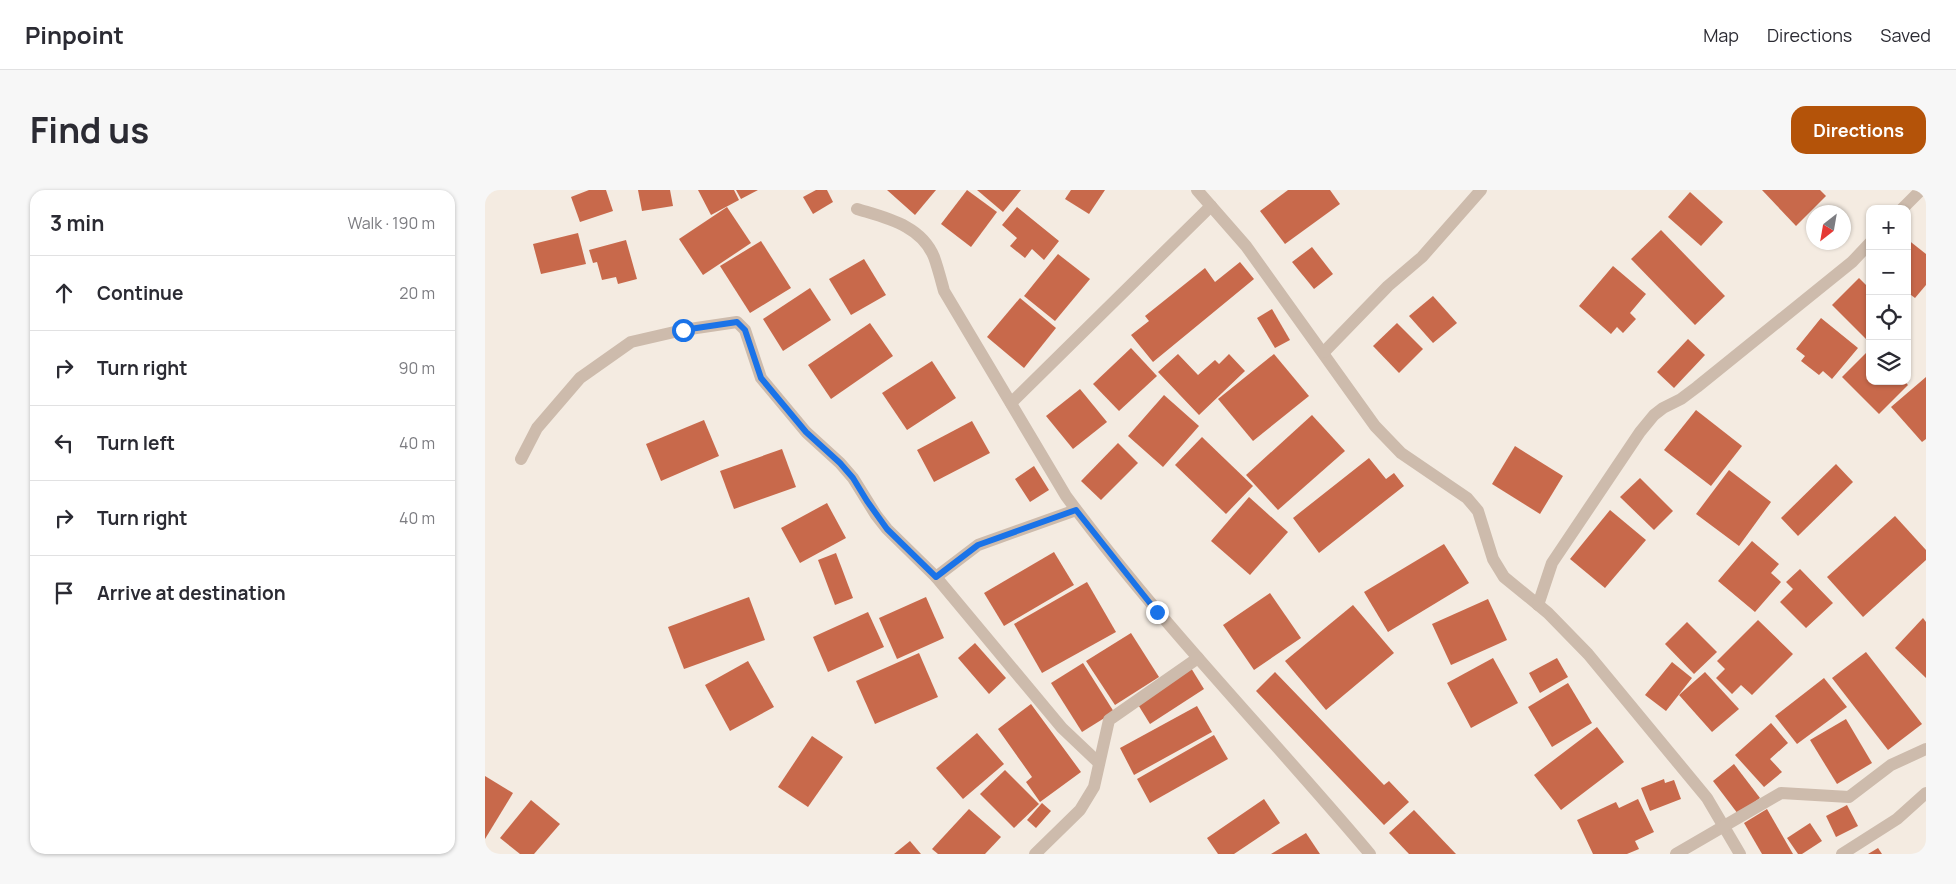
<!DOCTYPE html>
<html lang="en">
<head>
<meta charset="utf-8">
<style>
	:root { --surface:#fff; --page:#f7f7f7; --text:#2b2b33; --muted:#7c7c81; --line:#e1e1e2; --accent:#b45309 }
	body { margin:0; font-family:Manrope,sans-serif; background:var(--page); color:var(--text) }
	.controls { position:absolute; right:15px; top:15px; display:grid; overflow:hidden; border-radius:10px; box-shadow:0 1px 4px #0004 }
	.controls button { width:45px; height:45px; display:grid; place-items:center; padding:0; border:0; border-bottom:1px solid var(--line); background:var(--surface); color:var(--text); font:25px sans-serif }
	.compass { position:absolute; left:1321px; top:15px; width:45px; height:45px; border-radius:50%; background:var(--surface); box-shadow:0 1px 4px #0004; rotate:211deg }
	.stop { position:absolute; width:15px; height:15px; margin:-11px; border:4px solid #1a73e8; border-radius:50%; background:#fff }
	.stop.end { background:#1a73e8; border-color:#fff; box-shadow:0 1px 5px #0008 }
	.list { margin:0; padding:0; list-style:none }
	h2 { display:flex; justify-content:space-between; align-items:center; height:65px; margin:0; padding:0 20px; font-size:21px }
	h2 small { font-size:16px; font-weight:400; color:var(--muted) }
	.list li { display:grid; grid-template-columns:32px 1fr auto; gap:15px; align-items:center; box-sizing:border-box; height:75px; padding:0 20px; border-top:1px solid var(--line) }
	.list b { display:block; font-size:19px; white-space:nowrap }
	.list em { font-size:16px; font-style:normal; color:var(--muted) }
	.icon { flex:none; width:28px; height:28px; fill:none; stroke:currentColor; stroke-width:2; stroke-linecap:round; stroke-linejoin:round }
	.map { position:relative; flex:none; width:1441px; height:664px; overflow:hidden; border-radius:15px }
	header { display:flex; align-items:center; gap:30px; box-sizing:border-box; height:70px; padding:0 25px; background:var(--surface); border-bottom:1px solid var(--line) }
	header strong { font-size:24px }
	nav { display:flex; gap:28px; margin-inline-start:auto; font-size:18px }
	.intro { display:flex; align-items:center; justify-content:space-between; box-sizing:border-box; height:120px; padding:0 30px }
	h1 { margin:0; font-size:35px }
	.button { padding:12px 22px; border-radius:15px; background:var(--accent); color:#fff; font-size:18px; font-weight:700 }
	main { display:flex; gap:30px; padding:0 30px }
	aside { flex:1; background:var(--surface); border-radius:15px; box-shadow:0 1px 4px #0004 }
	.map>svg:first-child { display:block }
</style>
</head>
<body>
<header>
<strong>Pinpoint</strong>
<nav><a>Map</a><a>Directions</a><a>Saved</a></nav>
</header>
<div class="intro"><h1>Find us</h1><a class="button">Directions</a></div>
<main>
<aside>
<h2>3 min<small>Walk · 190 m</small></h2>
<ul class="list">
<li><svg class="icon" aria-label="ahead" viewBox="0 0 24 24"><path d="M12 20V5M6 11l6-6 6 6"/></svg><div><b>Continue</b></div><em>20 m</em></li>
<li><svg class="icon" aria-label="right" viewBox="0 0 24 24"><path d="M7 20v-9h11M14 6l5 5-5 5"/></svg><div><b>Turn right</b></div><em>90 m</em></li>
<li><svg class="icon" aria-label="left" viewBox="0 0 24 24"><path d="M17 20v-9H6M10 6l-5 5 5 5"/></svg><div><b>Turn left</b></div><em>40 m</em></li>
<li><svg class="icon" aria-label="right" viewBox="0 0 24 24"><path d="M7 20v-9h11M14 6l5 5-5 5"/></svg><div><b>Turn right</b></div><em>40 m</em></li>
<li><svg class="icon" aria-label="arrive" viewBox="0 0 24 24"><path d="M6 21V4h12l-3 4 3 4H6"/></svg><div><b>Arrive at destination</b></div></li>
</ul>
</aside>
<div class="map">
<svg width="1441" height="664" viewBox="0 0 1441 664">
	<rect width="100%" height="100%" fill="#f4ebe1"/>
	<!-- building -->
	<g fill="#c8694b">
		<polygon points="104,0 121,0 128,21 95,32 86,7"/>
		<polygon points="153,0 185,0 188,16 157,21"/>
		<polygon points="213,0 249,0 254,10 226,25"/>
		<polygon points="251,0 273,0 256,9"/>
		<polygon points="331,0 342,0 348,12 328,24 318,7"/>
		<polygon points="402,0 451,0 430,25"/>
		<polygon points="482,0 512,22 486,57 456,34"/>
		<polygon points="492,0 536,0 518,22"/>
		<polygon points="586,0 620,0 604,24 580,9"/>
		<polygon points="803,0 845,0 855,14 800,54 775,21"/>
		<polygon points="1277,0 1335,0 1341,6 1311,36"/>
		<polygon points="1205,2 1238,32 1216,56 1183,27"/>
		<polygon points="242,17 266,53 218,85 194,49"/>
		<polygon points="532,17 574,51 559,70 547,59 540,68 525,56 532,48 517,35"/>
		<polygon points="1176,40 1240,106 1210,135 1146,69"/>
		<polygon points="93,43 101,74 56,84 48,54"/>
		<polygon points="1422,49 1441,64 1441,95 1430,108 1422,102"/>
		<polygon points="141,50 152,89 133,94 131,87 117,90 112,72 108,73 104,60"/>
		<polygon points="276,51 306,98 265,123 235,76"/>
		<polygon points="827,57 848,84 829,99 807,72"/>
		<polygon points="573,64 605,89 570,131 539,106"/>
		<polygon points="379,69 401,105 366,125 344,89"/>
		<polygon points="755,72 769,89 668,172 646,145 664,131 660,126 720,78 730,92"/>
		<polygon points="1128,76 1161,104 1145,123 1151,129 1138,143 1132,137 1126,144 1094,116"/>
		<polygon points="1374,88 1385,99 1385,149 1383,151 1347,115"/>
		<polygon points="325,98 346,130 298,161 278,129"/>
		<polygon points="948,106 972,133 948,153 924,126"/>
		<polygon points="535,108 571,138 539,178 502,147"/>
		<polygon points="787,119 805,150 790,158 772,128"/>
		<polygon points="1336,128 1373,158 1347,189 1338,181 1334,185 1316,171 1320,166 1311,159"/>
		<polygon points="385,133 408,166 346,209 323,175"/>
		<polygon points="912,133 938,159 914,183 888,156"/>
		<polygon points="1203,149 1220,165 1189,198 1172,182"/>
		<polygon points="646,158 672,186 634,221 608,194"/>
		<polygon points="1385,159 1385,191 1419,191 1423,195 1394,224 1357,187"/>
		<polygon points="693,164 713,185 730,170 734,174 744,164 760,181 714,225 673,182"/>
		<polygon points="789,164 824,206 768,251 733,209"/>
		<polygon points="447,171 471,208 422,240 397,203"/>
		<polygon points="1441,187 1441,249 1437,252 1406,217"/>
		<polygon points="595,199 622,232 588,259 561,226"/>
		<polygon points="679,205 714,236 678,277 643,246"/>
		<polygon points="1211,220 1257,256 1226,296 1179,260"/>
		<polygon points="827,225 860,261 793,320 761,285"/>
		<polygon points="219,230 234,266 176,291 161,254"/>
		<polygon points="487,231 505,263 449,292 432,260"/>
		<polygon points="717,247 768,296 741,324 690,275"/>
		<polygon points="633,253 653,273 616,310 596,291"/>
		<polygon points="1030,256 1078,286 1055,324 1007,294"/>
		<polygon points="297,259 311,297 249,319 235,281"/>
		<polygon points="884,268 901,289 909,283 919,296 834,363 808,328"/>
		<polygon points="1351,274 1368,292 1313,346 1296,328"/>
		<polygon points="549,276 564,300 545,312 530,289"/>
		<polygon points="1244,280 1286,312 1254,356 1211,324"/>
		<polygon points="1155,288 1188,321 1169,340 1135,307"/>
		<polygon points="764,307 803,342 765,385 726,351"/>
		<polygon points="342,313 361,348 315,373 296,338"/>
		<polygon points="1125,320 1161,350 1120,398 1085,369"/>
		<polygon points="1410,326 1441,360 1441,370 1378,427 1342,387"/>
		<polygon points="1267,351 1294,374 1286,383 1296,392 1270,422 1233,391"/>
		<polygon points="959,354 984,393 903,442 879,402"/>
		<polygon points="569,362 589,395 519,436 499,403"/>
		<polygon points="351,363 368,408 350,415 333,370"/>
		<polygon points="1315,379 1348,413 1321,438 1295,412 1308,399 1301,392"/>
		<polygon points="602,392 631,442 557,483 529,434"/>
		<polygon points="785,403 816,448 769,480 738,435"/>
		<polygon points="264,407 280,450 199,479 183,437"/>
		<polygon points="441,407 459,448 412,469 394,428"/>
		<polygon points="1003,409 1022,450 966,475 947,434"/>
		<polygon points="868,415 909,463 841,520 800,471"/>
		<polygon points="383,422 399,457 343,482 328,447"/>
		<polygon points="1438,428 1441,432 1441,488 1410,458"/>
		<polygon points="1273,430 1308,464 1267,505 1256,495 1247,504 1231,488 1240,479 1232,471"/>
		<polygon points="1202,432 1232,462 1209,484 1180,454"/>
		<polygon points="646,443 674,487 630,515 601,471"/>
		<polygon points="490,453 521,488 504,504 473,468"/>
		<polygon points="1381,462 1437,534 1403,560 1347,488"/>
		<polygon points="434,463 453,507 390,534 371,491"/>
		<polygon points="1008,468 1033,513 986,538 962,493"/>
		<polygon points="1072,468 1083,487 1055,503 1044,483"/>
		<polygon points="263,471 289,517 245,541 220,495"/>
		<polygon points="1187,472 1207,488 1181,521 1160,505"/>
		<polygon points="598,473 629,522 597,542 566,493"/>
		<polygon points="706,478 719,499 665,534 652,513"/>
		<polygon points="790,482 899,595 904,591 924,612 899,635 771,501"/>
		<polygon points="1220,482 1254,519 1227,542 1194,505"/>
		<polygon points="1339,488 1362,517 1312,554 1290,526"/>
		<polygon points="1083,493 1107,533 1067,557 1043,517"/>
		<polygon points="546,514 596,582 555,612 541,592 547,587 513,539"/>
		<polygon points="712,516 727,542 649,585 635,558"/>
		<polygon points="1361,529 1387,573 1352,594 1325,550"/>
		<polygon points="1286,533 1303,553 1285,569 1297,582 1279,597 1250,565"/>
		<polygon points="1112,537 1139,572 1076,620 1049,585"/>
		<polygon points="492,543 519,574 478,609 451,578"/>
		<polygon points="729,545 743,569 665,613 652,589"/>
		<polygon points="327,546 358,567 323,617 293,597"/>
		<polygon points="1249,574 1275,608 1253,624 1228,591"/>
		<polygon points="520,580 554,614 529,638 495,604"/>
		<polygon points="0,586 28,603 0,649"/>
		<polygon points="1179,589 1180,593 1189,590 1196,609 1165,621 1156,598"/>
		<polygon points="779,609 795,633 749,664 733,664 722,648"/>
		<polygon points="1153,609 1169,642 1150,651 1154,659 1142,664 1108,664 1092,630 1131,612 1134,618"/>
		<polygon points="46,610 75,634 49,664 35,664 15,648"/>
		<polygon points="557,613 566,621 551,638 542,630"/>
		<polygon points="1362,615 1373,636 1351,647 1341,626"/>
		<polygon points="484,619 516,647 500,664 453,664 447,659"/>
		<polygon points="1282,619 1308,664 1277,664 1259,633"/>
		<polygon points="929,620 971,664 924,664 904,643"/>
		<polygon points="1325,633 1337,651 1317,664 1313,664 1302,648"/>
		<polygon points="821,643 835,664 786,664"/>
		<polygon points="425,651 436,664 409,664"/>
		<polygon points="1393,658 1397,664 1383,664"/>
	</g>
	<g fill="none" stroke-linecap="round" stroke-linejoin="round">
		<!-- minor -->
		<g stroke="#cdbbac" stroke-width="12">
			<polyline points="712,0 761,56 890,236 916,263 982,308 993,321 1008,369 1019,387 1063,423 1103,464 1222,608 1255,664"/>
			<path d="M372,19C401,28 436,35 449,67C453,78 456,90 459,101L581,306C674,432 784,544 885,664"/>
			<polyline points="1417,19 1436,0"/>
			<polyline points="839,162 903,96 937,67 996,0"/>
			<polyline points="526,213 726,16"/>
			<polyline points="36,269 52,238 95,188 146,152 198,140 252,132 260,140 276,188 321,242 355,273 368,288 391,325 402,339 451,387 577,538 614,573"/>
			<polyline points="451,387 493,355 591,320"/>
			<polyline points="1053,415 1067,373 1155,242 1169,225 1178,218 1196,209 1212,197 1367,72 1385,53"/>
			<polyline points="550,664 595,620 609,597 624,530 713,468"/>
			<polyline points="1191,664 1296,603 1364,607 1406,575 1441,559"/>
			<polyline points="1357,664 1412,629 1441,603"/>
		</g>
	</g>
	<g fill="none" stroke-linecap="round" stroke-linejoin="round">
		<!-- route -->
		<polyline stroke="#1a73e8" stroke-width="6" points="198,140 252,132 260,140 276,188 321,242 355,273 368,288 382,311 402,339 451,387 493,355 591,320 672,422"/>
	</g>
</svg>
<div class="controls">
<button>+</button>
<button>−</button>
<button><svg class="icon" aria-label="locate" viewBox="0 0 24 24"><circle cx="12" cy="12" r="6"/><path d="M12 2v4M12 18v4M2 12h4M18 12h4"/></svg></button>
<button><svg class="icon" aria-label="layers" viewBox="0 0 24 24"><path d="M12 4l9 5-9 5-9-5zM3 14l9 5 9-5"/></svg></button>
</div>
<svg class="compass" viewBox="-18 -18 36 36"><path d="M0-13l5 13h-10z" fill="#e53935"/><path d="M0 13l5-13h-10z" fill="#7c7c81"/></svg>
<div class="stop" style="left:198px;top:140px"></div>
<div class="stop end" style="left:672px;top:422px"></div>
</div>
</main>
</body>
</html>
